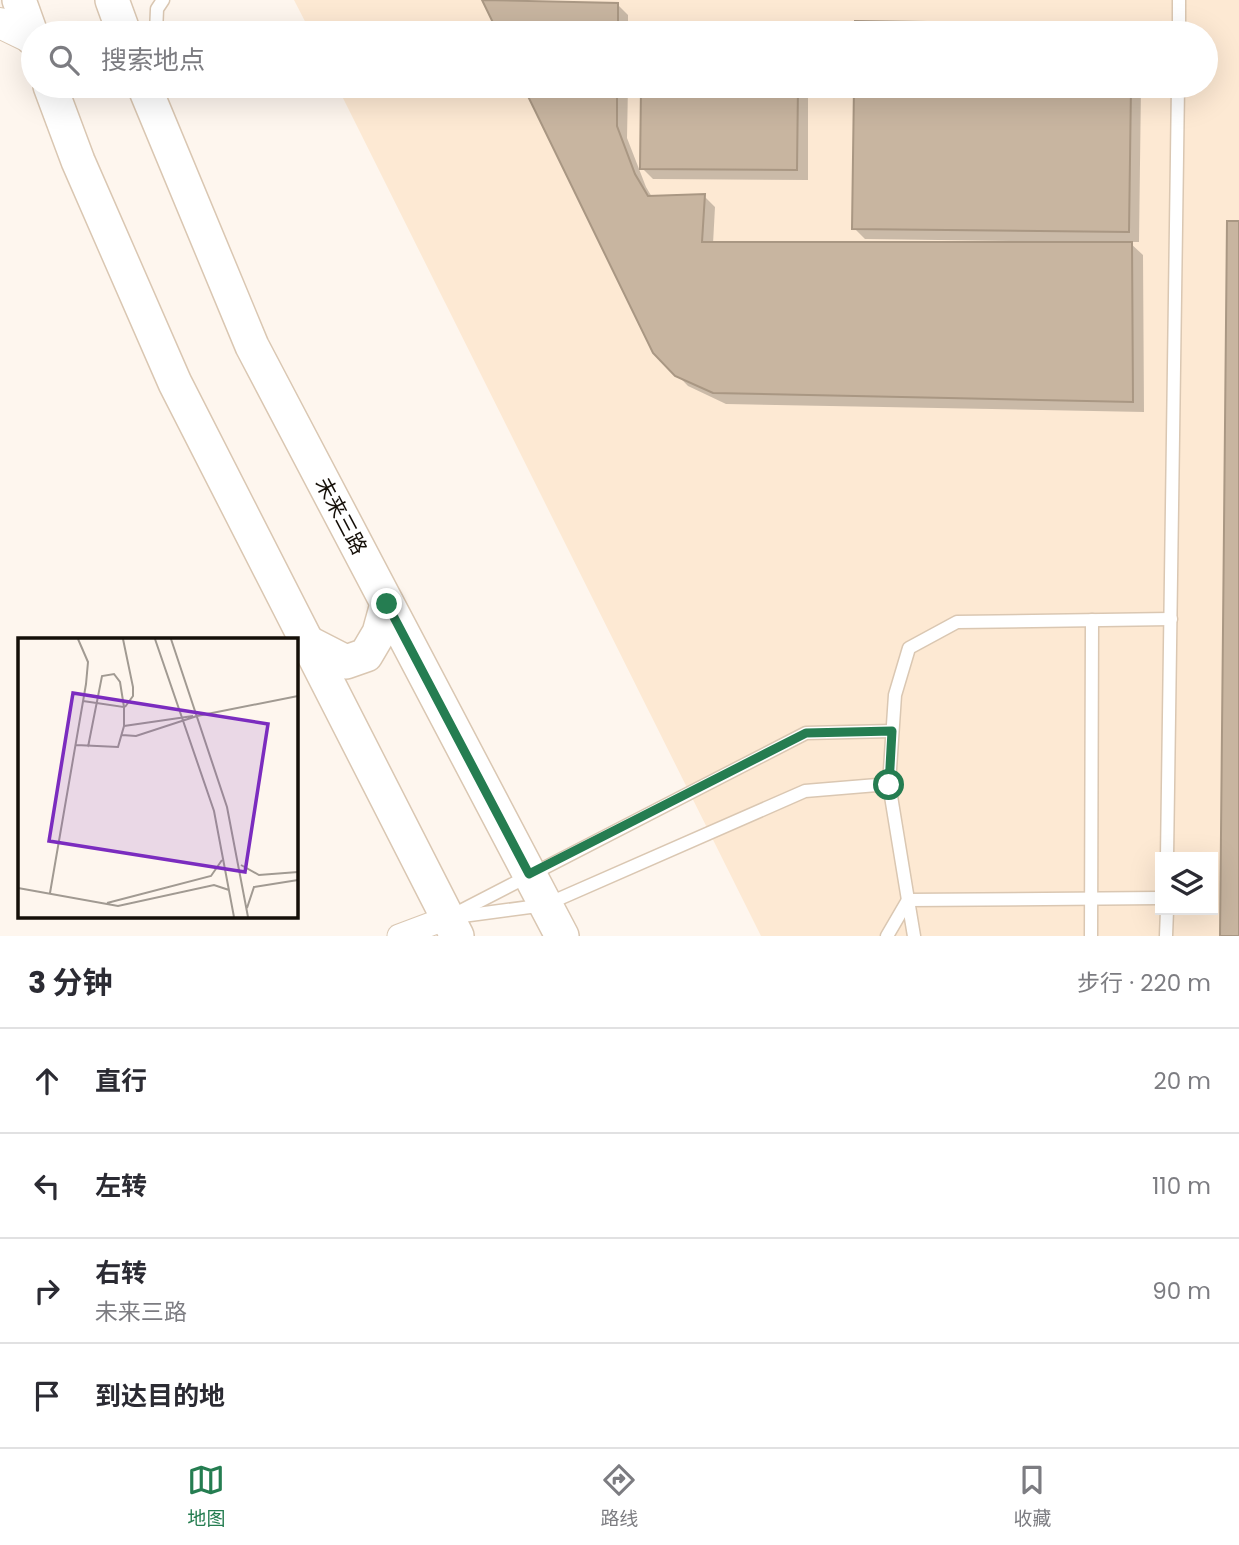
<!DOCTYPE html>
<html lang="zh">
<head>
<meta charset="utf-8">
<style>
	:root { --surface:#fff; --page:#f2f2f3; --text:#2b2b33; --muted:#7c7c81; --line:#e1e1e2; --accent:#257d51 }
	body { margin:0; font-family:Poppins,"Noto Sans SC",sans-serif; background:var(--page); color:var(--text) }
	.controls { position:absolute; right:21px; bottom:21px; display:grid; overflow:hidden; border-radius:0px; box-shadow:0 7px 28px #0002 }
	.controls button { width:63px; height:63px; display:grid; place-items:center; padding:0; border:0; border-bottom:2px solid var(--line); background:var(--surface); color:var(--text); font:35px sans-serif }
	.stop { position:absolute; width:21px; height:21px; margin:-16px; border:5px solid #257d51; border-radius:50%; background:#fff }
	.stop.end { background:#257d51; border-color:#fff; box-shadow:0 2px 7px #0008 }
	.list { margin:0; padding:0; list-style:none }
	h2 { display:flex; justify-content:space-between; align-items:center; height:91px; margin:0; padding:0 28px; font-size:30px }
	h2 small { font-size:23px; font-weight:400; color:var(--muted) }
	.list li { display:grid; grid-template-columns:46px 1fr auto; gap:21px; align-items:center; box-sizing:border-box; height:105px; padding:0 28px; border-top:2px solid var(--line) }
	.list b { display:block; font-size:26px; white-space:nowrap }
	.list p { margin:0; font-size:23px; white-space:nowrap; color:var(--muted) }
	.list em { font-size:23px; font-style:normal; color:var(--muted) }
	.icon { flex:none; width:38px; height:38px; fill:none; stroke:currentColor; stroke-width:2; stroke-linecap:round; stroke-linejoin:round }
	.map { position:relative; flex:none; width:1239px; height:936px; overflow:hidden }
	.search { position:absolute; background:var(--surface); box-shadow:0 7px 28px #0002; left:21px; right:21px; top:21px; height:77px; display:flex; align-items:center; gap:18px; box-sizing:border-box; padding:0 24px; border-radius:38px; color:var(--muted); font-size:26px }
	.sheet { height:511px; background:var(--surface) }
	nav { display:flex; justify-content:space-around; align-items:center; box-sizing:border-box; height:98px; border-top:2px solid var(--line); background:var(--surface); font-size:19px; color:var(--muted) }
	nav a { display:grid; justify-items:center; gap:4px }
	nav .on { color:var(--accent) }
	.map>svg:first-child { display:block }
</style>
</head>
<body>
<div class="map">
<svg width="1239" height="936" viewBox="0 0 1239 936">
	<rect width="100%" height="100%" fill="#fef6ee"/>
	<!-- built -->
	<path fill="#fde9d3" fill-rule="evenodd" d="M294,0H1239V936H761L337,86H1206V33H311ZM1160,857H1213V910H1160Z"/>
	<!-- shadow -->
	<g fill="#0003">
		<polygon points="484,0 617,4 628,15 628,33 500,33"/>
		<polygon points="857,23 1131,26 1138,33 857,33"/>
		<polygon points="525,86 628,86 627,138 646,187 652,197 704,196 715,207 713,244 1010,244 1010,241 865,239 854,228 856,86 1141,86 1139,242 1129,242 1143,255 1144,412 726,404 688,386 655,352"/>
		<polygon points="643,86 808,86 808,180 653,179 642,168"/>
	</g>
	<!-- building -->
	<g fill="#c8b5a0" stroke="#a99783" stroke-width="2">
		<polygon points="482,0 618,3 618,33 498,33"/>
		<polygon points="855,21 1132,25 1132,33 855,33"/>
		<polygon points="523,86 617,86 617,126 635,174 648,196 705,194 702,242 1132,242 1133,402 713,393 675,376 653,353"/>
		<polygon points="641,86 798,86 797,170 640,169"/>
		<polygon points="854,86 1131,86 1129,232 852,229"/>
		<polygon points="1227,221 1239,221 1239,936 1220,936"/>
	</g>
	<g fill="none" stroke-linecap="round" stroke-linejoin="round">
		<defs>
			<g id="service">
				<polyline points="156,33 157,9 163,0"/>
				<polyline points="1179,33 1179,0"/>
				<polyline points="1167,857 1178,86"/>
				<polyline points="1160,898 908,900 889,784 895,695 909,648 957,622 1171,619"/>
				<polyline points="908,900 914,936"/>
				<polyline points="455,917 545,905 805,791 889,784"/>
				<polyline points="447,918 806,733 892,731"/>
				<polyline points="887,936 908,900"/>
				<polyline points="1091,936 1092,620"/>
				<polyline points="1166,936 1167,910"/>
			</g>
			<polyline id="minor" points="399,936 447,918"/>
			<polyline id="tertiary" points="0,23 33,39"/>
			<g id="secondary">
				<polyline points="19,0 33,39"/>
				<polyline points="112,0 124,33"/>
				<polyline points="50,86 78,161 175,383 457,936"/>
				<polyline points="144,86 252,346 562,936"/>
				<polyline points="307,642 346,662 366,655 379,633 387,604"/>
			</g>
		</defs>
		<!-- service casing -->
		<use href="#service" stroke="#dac7b2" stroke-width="15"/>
		<!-- minor casing -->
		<use href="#minor" stroke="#dac7b2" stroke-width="25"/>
		<!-- tertiary casing -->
		<use href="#tertiary" stroke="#dac7b2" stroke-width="32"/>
		<!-- secondary casing -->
		<use href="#secondary" stroke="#dac7b2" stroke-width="36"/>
		<!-- service -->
		<use href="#service" stroke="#fff" stroke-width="12"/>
		<!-- minor -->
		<use href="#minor" stroke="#fff" stroke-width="23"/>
		<!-- tertiary -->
		<use href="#tertiary" stroke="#fff" stroke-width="30"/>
		<!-- secondary -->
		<use href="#secondary" stroke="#fff" stroke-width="33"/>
	</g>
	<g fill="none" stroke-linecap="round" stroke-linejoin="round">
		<!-- route -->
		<polyline stroke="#257d51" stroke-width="9" points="387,604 529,874 806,733 892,731 889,785"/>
	</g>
	<g text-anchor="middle" stroke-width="7" stroke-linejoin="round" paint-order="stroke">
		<!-- street labels -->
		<g font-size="21" fill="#150f08" stroke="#fff">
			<text transform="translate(341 516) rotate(62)" y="7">未来三路</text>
		</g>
	</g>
	<!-- overview -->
	<g transform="translate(18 638)">
		<rect width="280" height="280" fill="#fef6ee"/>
		<path fill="none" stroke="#a19a92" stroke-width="2" d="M105,1L115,49V58L107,69M137,1L196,173L216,279M153,1L209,169L230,279M106,88L175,78M104,97L118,98L179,78L280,58M58,107L100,109L106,88V69L65,63M70,109L84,38L96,36L102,44L106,69M223,227L241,237L280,234M0,250L100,268L196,247L211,252M32,255L68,46L70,24L60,1M89,265L193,238L204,222M229,270L236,249L280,242"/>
		<path fill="#7b2cbf" fill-opacity="0.15" stroke="#7b2cbf" stroke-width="3.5" d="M55,55L250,86L227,234L31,203Z"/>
		<rect width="280" height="280" fill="none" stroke="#150f08" stroke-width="3.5"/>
	</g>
</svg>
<div class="controls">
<button><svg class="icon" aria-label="layers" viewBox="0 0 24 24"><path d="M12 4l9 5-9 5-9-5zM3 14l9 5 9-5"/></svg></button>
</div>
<div class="stop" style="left:889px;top:785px"></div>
<div class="stop end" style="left:387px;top:604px"></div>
<div class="search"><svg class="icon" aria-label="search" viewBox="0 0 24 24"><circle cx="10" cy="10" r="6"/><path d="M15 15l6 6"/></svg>搜索地点</div>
</div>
<section class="sheet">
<h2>3 分钟<small>步行 · 220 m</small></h2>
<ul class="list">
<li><svg class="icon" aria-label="ahead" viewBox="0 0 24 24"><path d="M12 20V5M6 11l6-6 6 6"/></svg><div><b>直行</b></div><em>20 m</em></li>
<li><svg class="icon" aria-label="left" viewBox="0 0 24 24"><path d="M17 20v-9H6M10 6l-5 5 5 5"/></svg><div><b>左转</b></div><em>110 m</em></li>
<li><svg class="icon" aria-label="right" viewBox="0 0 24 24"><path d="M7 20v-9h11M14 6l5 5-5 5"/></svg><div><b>右转</b><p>未来三路</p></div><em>90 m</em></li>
<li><svg class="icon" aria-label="arrive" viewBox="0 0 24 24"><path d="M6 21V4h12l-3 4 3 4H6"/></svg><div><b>到达目的地</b></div></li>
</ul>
</section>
<nav>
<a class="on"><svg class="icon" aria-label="map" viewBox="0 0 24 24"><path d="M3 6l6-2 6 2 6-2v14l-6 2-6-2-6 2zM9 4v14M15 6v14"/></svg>地图</a>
<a><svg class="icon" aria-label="directions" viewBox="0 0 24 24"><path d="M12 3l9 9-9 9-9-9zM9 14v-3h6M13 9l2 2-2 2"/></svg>路线</a>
<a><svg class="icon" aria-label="saved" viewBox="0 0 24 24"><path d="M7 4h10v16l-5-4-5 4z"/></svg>收藏</a>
</nav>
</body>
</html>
